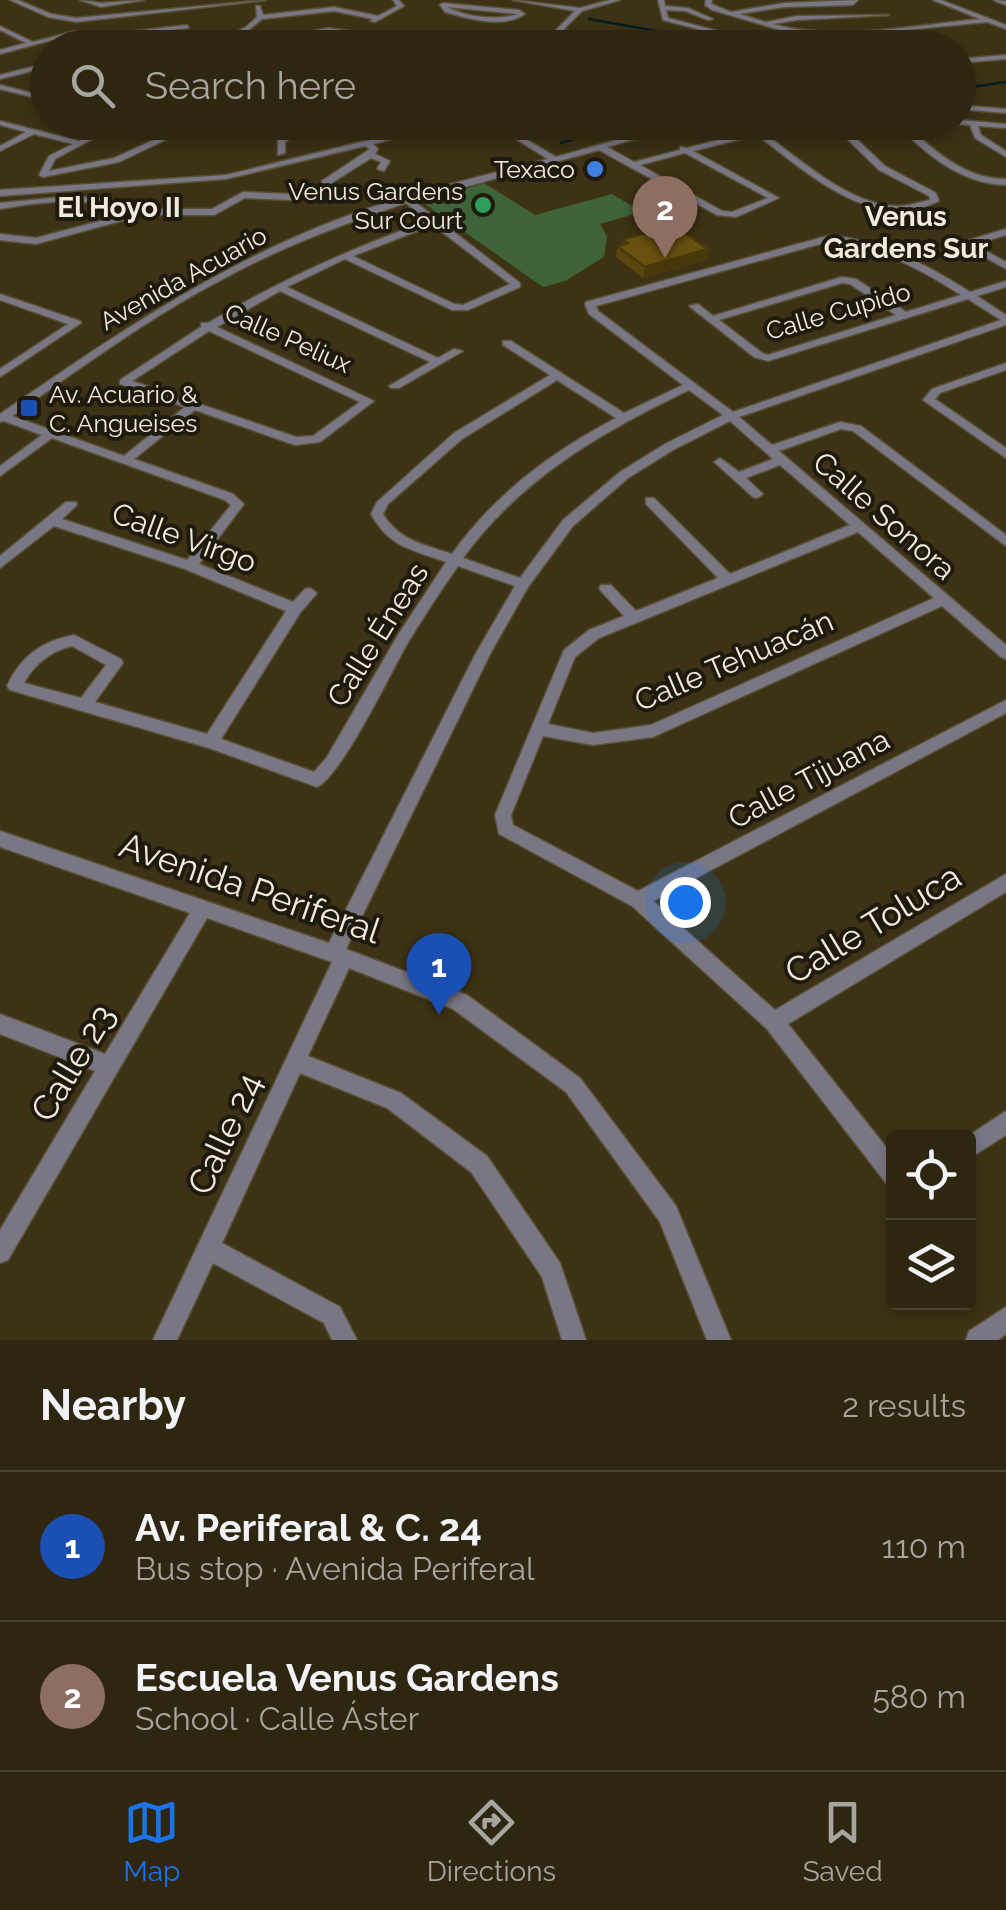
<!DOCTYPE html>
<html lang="en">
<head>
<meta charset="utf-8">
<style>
	:root { --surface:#2e2610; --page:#3a321e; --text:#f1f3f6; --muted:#a7a59f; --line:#494330; --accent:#1a73e8 }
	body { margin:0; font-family:Raleway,sans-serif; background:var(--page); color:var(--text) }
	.controls { position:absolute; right:30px; bottom:30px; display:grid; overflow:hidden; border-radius:10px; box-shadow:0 5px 15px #0003 }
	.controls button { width:90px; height:90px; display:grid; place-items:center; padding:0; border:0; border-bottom:2px solid var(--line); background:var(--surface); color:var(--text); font:50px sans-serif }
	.you { position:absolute; left:685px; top:902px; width:35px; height:35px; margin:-25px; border:8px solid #fff; border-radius:50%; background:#1a73e8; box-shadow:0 0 0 15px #1a73e833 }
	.badge { display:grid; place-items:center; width:65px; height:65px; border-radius:50%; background:var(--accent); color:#fff; font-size:32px; font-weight:700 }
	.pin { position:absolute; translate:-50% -82px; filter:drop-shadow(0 2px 5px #0008) }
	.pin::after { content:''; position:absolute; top:52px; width:35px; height:30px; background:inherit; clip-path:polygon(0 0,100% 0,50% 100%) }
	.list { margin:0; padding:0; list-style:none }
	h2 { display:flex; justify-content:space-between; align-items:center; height:130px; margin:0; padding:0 40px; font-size:42px }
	h2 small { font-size:32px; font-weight:400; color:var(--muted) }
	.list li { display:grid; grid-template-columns:65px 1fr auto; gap:30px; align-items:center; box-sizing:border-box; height:150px; padding:0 40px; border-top:2px solid var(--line) }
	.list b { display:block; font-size:38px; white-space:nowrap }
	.list p { margin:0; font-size:32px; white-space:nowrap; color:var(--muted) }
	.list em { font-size:32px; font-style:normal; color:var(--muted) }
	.icon { flex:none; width:55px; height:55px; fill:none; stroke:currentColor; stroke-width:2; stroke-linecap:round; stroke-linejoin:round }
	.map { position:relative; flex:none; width:1006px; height:1340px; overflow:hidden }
	.search { position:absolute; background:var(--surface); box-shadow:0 5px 15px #0003; left:30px; right:30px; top:30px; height:110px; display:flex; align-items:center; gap:25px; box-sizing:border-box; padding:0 35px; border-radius:55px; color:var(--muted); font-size:38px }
	.sheet { height:430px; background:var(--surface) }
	nav { display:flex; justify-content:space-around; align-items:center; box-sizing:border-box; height:140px; border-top:2px solid var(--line); background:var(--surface); font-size:28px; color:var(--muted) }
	nav a { display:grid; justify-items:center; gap:5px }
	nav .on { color:var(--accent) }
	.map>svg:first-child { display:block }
</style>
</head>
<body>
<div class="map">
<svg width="1006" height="1340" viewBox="0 0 1006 1340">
	<rect width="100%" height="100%" fill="#3d3215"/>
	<!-- green -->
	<polygon fill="#3e6339" points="484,183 535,215 612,194 642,212 600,224 607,236 604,257 565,281 543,287 426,205 429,200"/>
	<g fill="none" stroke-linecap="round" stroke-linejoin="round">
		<!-- stream -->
		<g stroke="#061c25" stroke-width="2.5">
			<polyline points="589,19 668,33 719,48"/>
			<polyline points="958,89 1006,82"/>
			<polyline points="561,143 632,122"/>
		</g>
		<defs>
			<g id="minor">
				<polygon points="10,0 18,0 51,14 76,18 266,0 76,22 48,17"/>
				<polygon points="80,0 101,3 144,0 101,7"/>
				<polygon points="393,0 399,0 404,6 375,22 370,21 373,19 334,11 262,19 250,29 212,48 203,48 246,27 257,17 256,6 260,6 263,15 334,7 378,16 397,6"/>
				<polygon points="513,0 580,8 610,0 620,0 582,11 563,30 645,48 630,48 560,33 553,39 557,48 551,48 547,39 575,11"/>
				<polygon points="658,0 664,0 665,6 688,8 713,19 708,20 685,11 666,10 668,18 783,48 770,48 663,20"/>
				<path d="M706,0H712L711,4L731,12L784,3L858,0L853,5L784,7L739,14L766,22L797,16L889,15L797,20L773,24C835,42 915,25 980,19L933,0H941L1006,25V29L987,22L865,34L797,35L712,10L705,5Z"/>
				<polygon points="994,0 1006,1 1006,5 995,1"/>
				<path d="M443,3L519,10L525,14C502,29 470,19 445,12L440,5ZM447,7L517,14H518C497,21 466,17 447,7Z"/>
				<polygon points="187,25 189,28 102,37 99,35"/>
				<polygon points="0,26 33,42 75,31 78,33 0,54 0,50 26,43 0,30"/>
				<path d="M328,28L460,46L463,48H442L368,37L350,48H341L361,36C341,34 322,30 303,37C292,41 285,48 272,48L302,33Z"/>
				<polygon points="158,33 188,40 189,41 186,43 156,36"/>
				<polygon points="1006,55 1006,59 958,63 958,59"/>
				<polygon points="48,63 48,67 0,79 0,75"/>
				<polygon points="0,85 48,97 48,101 0,89"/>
				<polygon points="958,105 1006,109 1006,113 958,109"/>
				<polygon points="958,120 1006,124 1006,128 978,126 981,135 1006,151 1006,157 975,138 970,125 955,124"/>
				<polygon points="0,121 79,141 114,122 124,122 55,159 49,171 114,158 193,122 203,122 119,162 43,177 39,175 49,156 73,144 34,134 0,151 0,146 26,132 0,125"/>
				<polygon points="306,122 315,122 285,142 285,153 278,155 278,139"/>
				<path d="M443,122H458L373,144L378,149L375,154L390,161L384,171L377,169L381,162L371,158L333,182L329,191L291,200L245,198L214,215H143L36,244L0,240V234L36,238L134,212C90,196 45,201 0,209V203L72,196L108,199L144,209H212L243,192L291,194L323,187L322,181L370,149L365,146L226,179L0,196V190L226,175Z"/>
				<path d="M488,122H497L556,157L680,122H693L607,147L634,162L680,150V147L687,148L758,130L833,122H866L843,126L885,166L936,193L939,201C872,234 808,173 757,135L693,151L779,198L736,217L717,215L599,150L414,201L520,283V287L468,310H452L345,259L287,287L438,358L454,349L463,351L399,388H391L389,386L430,362L280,291L217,327L374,401L320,442L295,445L195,410L134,459L233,494L244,504L199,564L293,602L305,589L310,588L317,593L300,613L221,739L314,772L327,757L398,635L446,562C411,549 390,548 371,514L377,502L454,433L550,375L503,345V341H511L624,413L683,385L589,314L585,304L586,302L831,235C883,242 926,264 970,292L1006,281V287L977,296L1006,315V325L739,417L772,445L840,422L861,426L1006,535V546L853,431L841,429L779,451L1006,645V659L1001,657L942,606L653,737L593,745L543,736L511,815L513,825L638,891L1006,700V713L653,901L775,1010L1006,874V892L788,1024L894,1157V1186L886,1183L767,1029L632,906L499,834L495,815L564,650L589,630L624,616L601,591L599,588L601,585H611L636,611L718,578L646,504V498H654L730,574L850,525L780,465L746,478L763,494L757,498L753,497L714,462L720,458L739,472L773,459L730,421L673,450L628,478L573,526L528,587L490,654L346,949L467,995L580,1078L676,1206L731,1340H707L660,1222L566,1092L453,1009L349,968L308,1056L401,1093L487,1156L560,1263L586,1340H562L542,1277L471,1172L387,1108L300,1073L222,1243L340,1307L357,1340H332L324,1323L213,1263L177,1340H153L332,962L207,918L8,1260L0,1263V1230L95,1071L0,1034V1014L105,1054L190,913L0,847V831L329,943L476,653L515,586L458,566C440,591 423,618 407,644C390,674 342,775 317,787L209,748L10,690L7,686C21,656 42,641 74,635L121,659L123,663L95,702L207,734L286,611L185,569L54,526L0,568V556L66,502H76L77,505L62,519L187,560L231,505L225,500L52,438L0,476V466L42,435L4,421L0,422V414C105,342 203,274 321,226C394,196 472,179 548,159ZM835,127L879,170L929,196L930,200C920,202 909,206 899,206C852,207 801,160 765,134ZM685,153L768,198L732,212L722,211L640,165ZM406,203L428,221C351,248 279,281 208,323H201V327L120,380V384L185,407L124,456L12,416C81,368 148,318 223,279C281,247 343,224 406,203ZM433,225L510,284L463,305L454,304L353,256ZM831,241C880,247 920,269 961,295L906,312L856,279L842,277L713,316L698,304L689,306L754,357L768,361L968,299L1001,320L733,412L598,311L596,306ZM842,283L850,284L896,315L768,355L762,353L719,320ZM209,331L360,402L313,436L296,437L132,381ZM557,380L616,418C551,452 495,494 452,554C425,545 398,540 383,514L388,504L462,439ZM689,390L723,415L665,444L620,472L563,520L520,578L463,558C521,478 602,432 689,390ZM858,532L934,598L651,725L593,733L548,724L575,657L599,638ZM72,646L106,665L81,698L24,683C35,663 51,651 72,646Z"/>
				<path d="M894,122H902C933,149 963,179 1006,179V185C960,184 925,153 894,122Z"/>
				<polygon points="1006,229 1006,235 977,244 977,246 1006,262 1006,269 967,247 969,240"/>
				<polygon points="0,294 80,321 81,323 0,377 0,369 68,324 0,300"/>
				<polygon points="1006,363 1006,370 940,393 935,399 1006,448 1006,458 923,400 932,389"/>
				<polygon points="1006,1111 1006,1135 968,1159 968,1138 965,1138"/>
				<polygon points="1006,1307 1006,1334 998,1340 966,1340 969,1331"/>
			</g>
		</defs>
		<!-- minor casing -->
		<use href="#minor" stroke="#5a5035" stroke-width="3"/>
		<!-- minor -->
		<use href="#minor" fill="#7a7785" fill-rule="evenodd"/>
	</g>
	<!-- wall -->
	<polygon fill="#59460f" points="646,230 707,260 643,278 616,257 617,246 623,244 623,239 646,233"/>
	<!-- shaded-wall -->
	<polygon fill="#48390c" points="708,249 707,260 643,278 645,267"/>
	<!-- building -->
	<polygon fill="#675111" stroke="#48390c" stroke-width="2.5" points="659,227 667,233 680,229 708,249 645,267 617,246 628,243 623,239 649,232 646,230"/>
	<!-- markers -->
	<circle fill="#3f7fe0" stroke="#1f1a0e" stroke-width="4" cx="595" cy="169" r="10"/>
	<circle fill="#2e9e5b" stroke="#1f1a0e" stroke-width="4" cx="483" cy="205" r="10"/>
	<rect fill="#1a4fb4" stroke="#1f1a0e" stroke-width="4" x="19" y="398" width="20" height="20" rx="5"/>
	<g text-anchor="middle" stroke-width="8" stroke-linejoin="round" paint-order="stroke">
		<!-- far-poi labels -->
		<g font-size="25" fill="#f2ebdb" stroke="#1f1a0e" text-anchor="end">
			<text x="575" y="178">Texaco</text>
			<text x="463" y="200">Venus Gardens<tspan x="463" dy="29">Sur Court</tspan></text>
			<text x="49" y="403" text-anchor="start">Av. Acuario &amp;<tspan x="49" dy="29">C. Angueises</tspan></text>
		</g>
		<!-- far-street labels -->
		<g font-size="25" fill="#f2ebdb" stroke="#1f1a0e">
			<text transform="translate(183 278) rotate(-29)" y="9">Avenida Acuario</text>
			<text transform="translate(838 311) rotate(-16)" y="9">Calle Cupido</text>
			<text transform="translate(288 338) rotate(24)" y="9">Calle Peliux</text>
		</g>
		<!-- far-neighbourhood labels -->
		<g font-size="28" font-weight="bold" fill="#f2ebdb" stroke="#1f1a0e">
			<text x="119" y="217">El Hoyo II</text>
			<text x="906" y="226">Venus<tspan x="906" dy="32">Gardens Sur</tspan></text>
		</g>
		<!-- street labels -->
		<g font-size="30" fill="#f2ebdb" stroke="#1f1a0e">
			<text transform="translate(884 516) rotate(41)" y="10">Calle Sonora</text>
			<text transform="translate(184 538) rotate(20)" y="10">Calle Virgo</text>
			<text transform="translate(378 635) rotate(-58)" y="10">Calle Éneas</text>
			<text transform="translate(734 661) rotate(-23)" y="10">Calle Tehuacán</text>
			<text transform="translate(809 779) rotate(-28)" y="10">Calle Tijuana</text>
		</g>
		<!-- near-street labels -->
		<g font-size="35" fill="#f2ebdb" stroke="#1f1a0e">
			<text transform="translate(250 888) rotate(19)" y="12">Avenida Periferal</text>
			<text transform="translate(873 924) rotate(-31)" y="12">Calle Toluca</text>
			<text transform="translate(73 1063) rotate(-59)" y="12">Calle 23</text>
			<text transform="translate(225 1134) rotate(-65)" y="12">Calle 24</text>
		</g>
	</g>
</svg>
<div class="controls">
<button><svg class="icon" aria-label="locate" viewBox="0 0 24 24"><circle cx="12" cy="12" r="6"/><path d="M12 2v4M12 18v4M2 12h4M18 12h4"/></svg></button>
<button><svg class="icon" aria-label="layers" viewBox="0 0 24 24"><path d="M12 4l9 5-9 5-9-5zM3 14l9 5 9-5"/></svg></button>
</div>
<div class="you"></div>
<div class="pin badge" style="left:439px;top:1015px;background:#1a4fb4">1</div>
<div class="pin badge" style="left:665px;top:258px;background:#8d6e63">2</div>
<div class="search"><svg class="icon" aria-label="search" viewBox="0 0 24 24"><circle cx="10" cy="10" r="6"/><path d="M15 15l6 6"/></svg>Search here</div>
</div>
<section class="sheet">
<h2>Nearby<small>2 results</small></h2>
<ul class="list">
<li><span class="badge" style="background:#1a4fb4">1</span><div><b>Av. Periferal &amp; C. 24</b><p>Bus stop · Avenida Periferal</p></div><em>110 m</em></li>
<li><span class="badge" style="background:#8d6e63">2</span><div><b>Escuela Venus Gardens</b><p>School · Calle Áster</p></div><em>580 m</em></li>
</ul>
</section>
<nav>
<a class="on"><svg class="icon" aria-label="map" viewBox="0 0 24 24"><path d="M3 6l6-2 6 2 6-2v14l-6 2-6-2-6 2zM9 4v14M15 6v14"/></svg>Map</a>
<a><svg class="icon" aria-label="directions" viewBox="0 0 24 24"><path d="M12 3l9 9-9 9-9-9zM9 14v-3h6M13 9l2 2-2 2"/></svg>Directions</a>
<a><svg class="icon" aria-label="saved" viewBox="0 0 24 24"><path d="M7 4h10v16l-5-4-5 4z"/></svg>Saved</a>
</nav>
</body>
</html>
